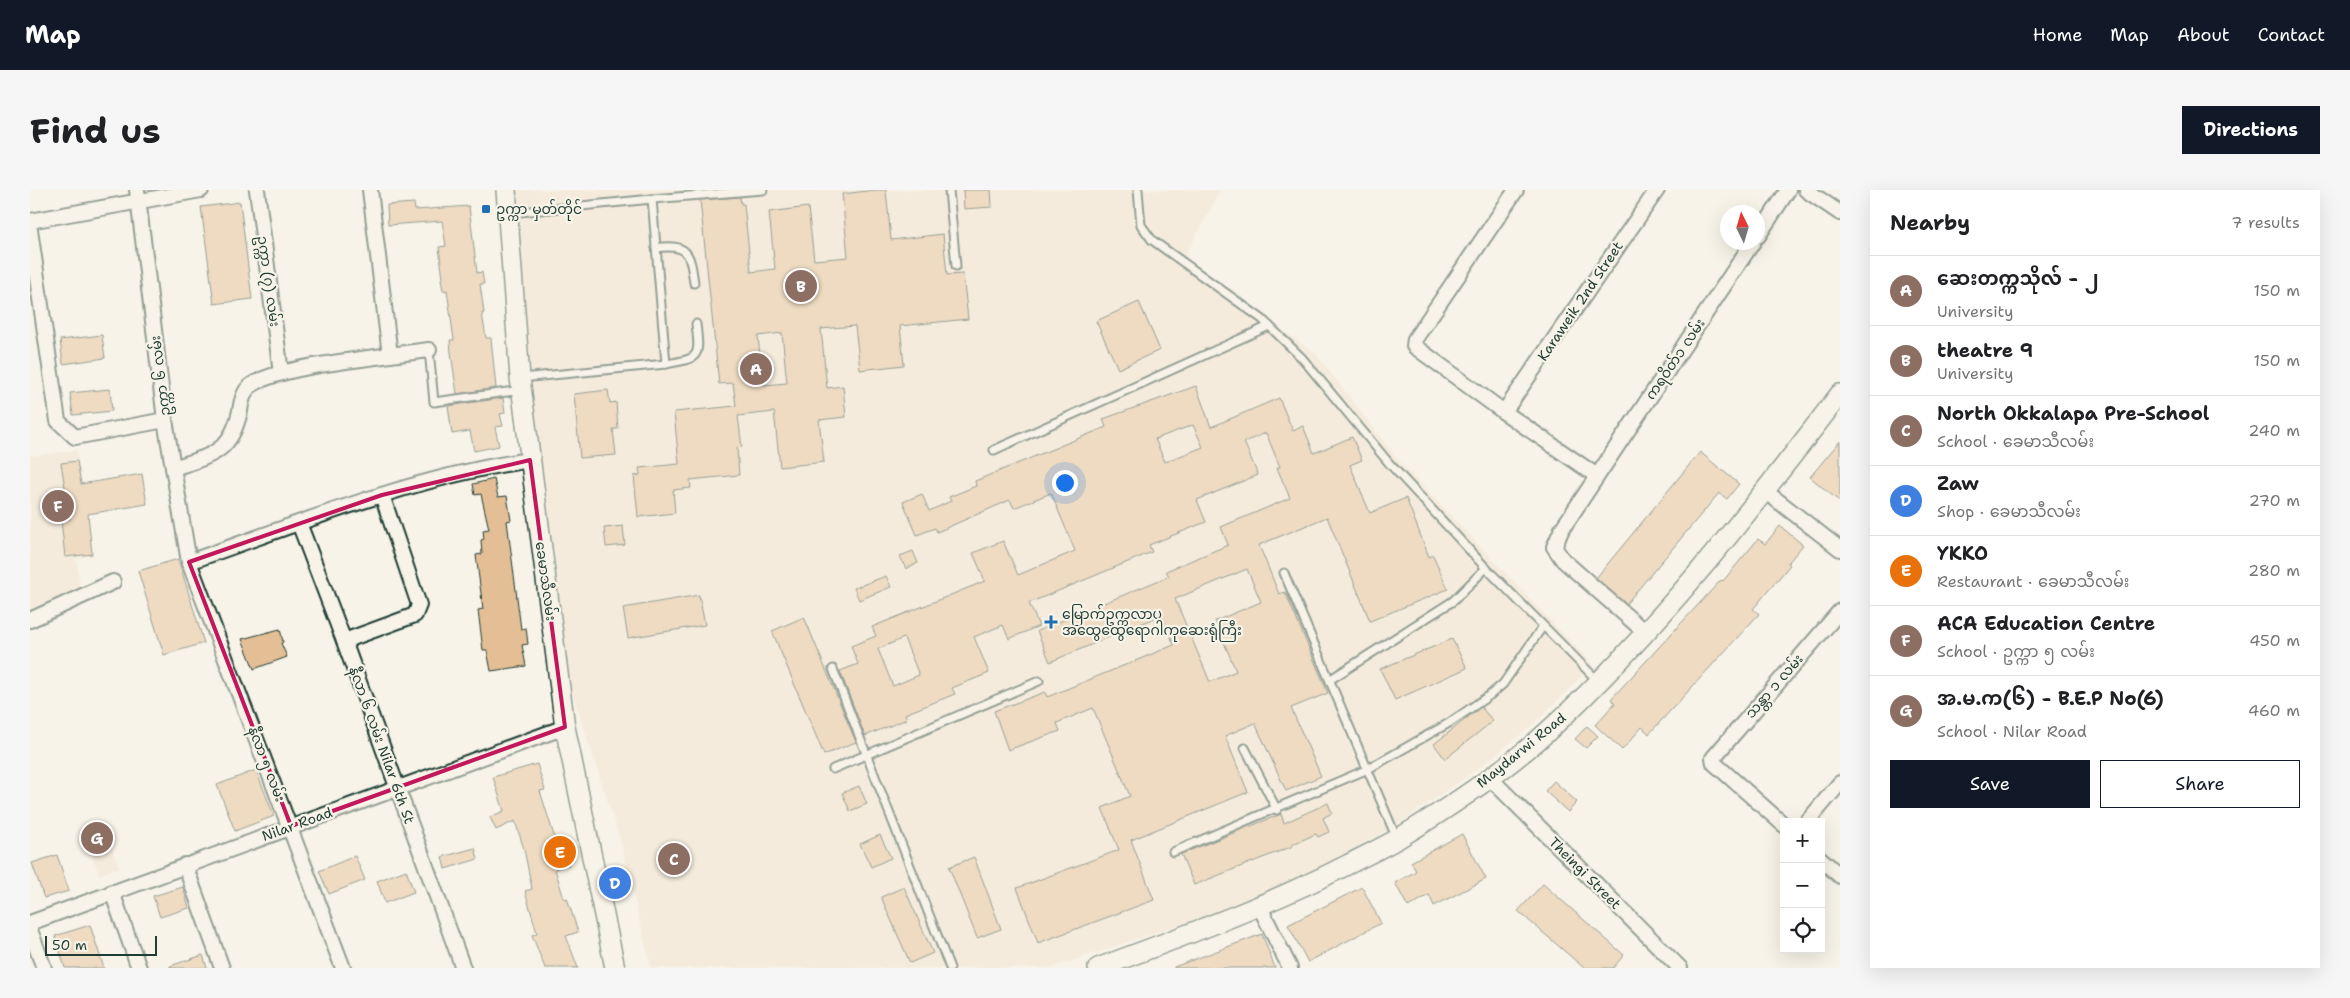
<!DOCTYPE html>
<html lang="en">
<head>
<meta charset="utf-8">
<style>
	:root { --surface:#fff; --page:#f6f6f6; --text:#202124; --muted:#757577; --line:#e0e0e0; --accent:#111827 }
	body { margin:0; font-family:"Shantell Sans","Noto Sans Myanmar",sans-serif; background:var(--page); color:var(--text) }
	.controls { position:absolute; right:15px; bottom:15px; display:grid; overflow:hidden; border-radius:0px; box-shadow:0 5px 20px #0002 }
	.controls button { width:45px; height:45px; display:grid; place-items:center; padding:0; border:0; border-bottom:1px solid var(--line); background:var(--surface); color:var(--text); font:25px sans-serif }
	.compass { position:absolute; left:1690px; top:15px; width:45px; height:45px; border-radius:50%; background:var(--surface); box-shadow:0 5px 20px #0002; rotate:355deg }
	.scale { position:absolute; left:15px; bottom:12px; width:112px; box-sizing:border-box; padding-left:5px; border:2px solid #1f3d34; border-top:0; font-size:14px; line-height:18px; white-space:nowrap; color:#1f3d34; -webkit-text-stroke:4px #f7f3e8; paint-order:stroke }
	.you { position:absolute; left:1034px; top:292px; width:18px; height:18px; margin:-12px; border:4px solid #fff; border-radius:50%; background:#1a73e8; box-shadow:0 0 0 8px #1a73e833 }
	.badge { display:grid; place-items:center; width:32px; height:32px; border-radius:50%; background:var(--accent); color:#fff; font-size:16px; font-weight:700 }
	.pin { position:absolute; translate:-50% -50%; border:2px solid #fff; box-shadow:0 1px 5px #0006 }
	.list { margin:0; padding:0; list-style:none }
	h2 { display:flex; justify-content:space-between; align-items:center; height:65px; margin:0; padding:0 20px; font-size:21px }
	h2 small { font-size:16px; font-weight:400; color:var(--muted) }
	.list li { display:grid; grid-template-columns:32px 1fr auto; gap:15px; align-items:center; box-sizing:border-box; height:70px; padding:0 20px; border-top:1px solid var(--line) }
	.list b { display:block; font-size:19px; white-space:nowrap }
	.list p { margin:0; font-size:16px; white-space:nowrap; color:var(--muted) }
	.list em { font-size:16px; font-style:normal; color:var(--muted) }
	.actions { display:flex; gap:10px; padding:15px 20px }
	.actions a { flex:1; padding:11px 0; border:1px solid var(--accent); border-radius:0px; text-align:center; font-size:18px; color:var(--accent) }
	.actions .main { background:var(--accent); color:#fff }
	.icon { flex:none; width:28px; height:28px; fill:none; stroke:currentColor; stroke-width:2; stroke-linecap:round; stroke-linejoin:round }
	.map { position:relative; flex:none; width:1810px; height:778px; overflow:hidden; border-radius:0px }
	header { display:flex; align-items:center; gap:30px; box-sizing:border-box; height:70px; padding:0 25px; background:var(--accent); color:#fff }
	header strong { font-size:24px }
	nav { display:flex; gap:28px; margin-inline-start:auto; font-size:18px }
	.intro { display:flex; align-items:center; justify-content:space-between; box-sizing:border-box; height:120px; padding:0 30px }
	h1 { margin:0; font-size:35px }
	.button { padding:12px 22px; border-radius:0px; background:var(--accent); color:#fff; font-size:18px; font-weight:700 }
	main { display:flex; gap:30px; padding:0 30px }
	aside { flex:1; background:var(--surface); border-radius:0px; box-shadow:0 5px 20px #0002 }
	.map>svg:first-child { display:block }
</style>
</head>
<body>
<header>
<strong>Map</strong>
<nav><a>Home</a><a>Map</a><a>About</a><a>Contact</a></nav>
</header>
<div class="intro"><h1>Find us</h1><a class="button">Directions</a></div>
<main>
<div class="map">
<svg width="1810" height="778" viewBox="0 0 1810 778">
	<rect width="100%" height="100%" fill="#f7f3e8"/>
	<filter id="ink" filterUnits="userSpaceOnUse"><feTurbulence type="fractalNoise" baseFrequency=".02" numOctaves="2"/><feDisplacementMap in="SourceGraphic" scale="10" xChannelSelector="R" yChannelSelector="G"/><feConvolveMatrix kernelMatrix="1 2 1 2 8 2 1 2 1" color-interpolation-filters="sRGB"/></filter>
	<g filter="url(#ink)">
		<!-- built -->
		<g fill="#f1e3cf">
			<polygon points="465,0 1191,0 1154,68 1286,164 1369,271 1563,475 1503,535 1448,579 1364,637 1235,706 1021,778 621,778 589,646 505,389"/>
			<polygon points="47,260 62,365 46,369 52,404 0,427 0,266"/>
			<polygon points="74,637 89,677 69,685 54,644"/>
		</g>
		<!-- building -->
		<g fill="#e4be95" stroke="#1f3d34" fill-rule="evenodd">
			<path d="M845,0H856L861,50L913,44L917,85L933,84L938,129L870,136L874,175L830,180L825,136L791,139L797,198L813,196L816,227L789,230L794,272L750,277L744,222L708,226L712,257L707,258L709,285L660,290L661,298L643,300L645,323L608,327L604,286L610,285L609,278L649,274L644,222L706,216L703,193L689,194L670,10L710,7L711,14H714L721,82L745,79L739,22L778,17L784,70L818,67L812,4ZM752,143L757,193L733,195L728,146Z"/>
			<polygon points="933,0 961,0 962,17 934,19"/>
			<polygon points="210,12 222,109 184,114 171,17"/>
			<polygon points="384,13 385,20 439,16 447,83 452,82 454,94 450,94 454,123 452,123 456,148 461,148 466,198 427,204 421,163 420,150 424,150 417,100 413,101 411,89 413,89 409,57 416,56 412,31 358,35 357,15"/>
			<polygon points="1109,112 1130,160 1088,179 1066,131"/>
			<polygon points="72,145 75,168 33,174 30,150"/>
			<path d="M1166,196L1181,237L1249,208L1263,241L1273,236L1284,263L1322,247L1332,270L1320,275L1340,323L1376,308L1399,367L1403,365L1418,399L1340,431L1297,327L1229,355L1249,404L1255,402L1298,503L1261,518L1291,586L1256,601L1225,533L1195,546L1218,602L1101,650L1124,710L1008,753L987,698L1089,660L1072,618L1100,606L1063,518L1027,533L1030,541L978,560L964,521L1015,502L1017,507L1144,455L1132,425L1020,472L1007,441L1139,386L1136,381L1198,355L1191,337L1260,308L1247,278L1250,277L1236,243L1214,252L1228,285L1167,310L1176,332L1119,355L1122,362L999,413L1009,436L979,449L973,435L944,447L959,483L922,498L925,504L875,524L877,529L835,546L810,481L828,474L821,456L846,446L842,437L955,391L943,363L973,351L988,385L1045,361L1021,303L984,318L980,310L907,342L905,338L887,345L873,312L892,304L899,321L921,311L919,307L946,296L945,291L1076,237L1073,229ZM1163,235L1173,257L1135,272L1125,249ZM1217,379L1231,412L1185,431L1206,481L1180,492L1145,409ZM874,448L889,485L863,496L848,459Z"/>
			<polygon points="80,199 82,221 43,225 40,203"/>
			<polygon points="578,200 580,213 586,212 588,239 583,239 586,265 550,268 544,204"/>
			<polygon points="473,208 475,223 470,224 473,236 465,237 469,256 444,261 440,241 422,244 418,216"/>
			<polygon points="1810,251 1810,312 1780,287"/>
			<polygon points="1670,262 1709,294 1697,309 1689,303 1596,414 1566,388"/>
			<polygon points="47,271 51,294 112,284 117,314 58,324 62,364 35,367 31,330 40,329 31,273"/>
			<polygon points="464,289 468,307 477,306 481,330 477,331 491,439 496,438 498,454 492,455 496,476 461,481 457,460 453,460 448,420 453,419 446,365 452,364 451,350 454,349 453,340 459,339 451,304 445,305 443,294"/>
			<polygon points="593,336 595,355 576,357 574,338"/>
			<polygon points="1750,336 1773,355 1758,373 1760,375 1723,419 1729,424 1619,544 1612,537 1592,560 1565,535 1585,513 1581,509 1691,390 1693,391 1728,349 1735,354"/>
			<polygon points="883,361 888,373 876,379 870,366"/>
			<polygon points="148,369 174,453 134,465 108,381"/>
			<polygon points="856,386 861,397 829,410 824,398"/>
			<polygon points="669,405 675,435 598,448 593,418"/>
			<polygon points="774,427 826,552 794,565 742,441"/>
			<polygon points="250,439 253,452 251,453 257,467 224,479 212,449"/>
			<polygon points="1422,449 1437,478 1365,510 1350,479"/>
			<polygon points="1451,517 1463,531 1415,569 1404,554"/>
			<polygon points="1557,536 1568,546 1556,558 1545,549"/>
			<polygon points="507,574 515,600 510,601 526,652 533,650 539,675 525,679 534,709 537,708 548,742 536,746 548,778 515,778 502,745 507,743 495,701 502,699 494,659 485,631 466,640 460,627 474,621 463,587"/>
			<polygon points="226,580 244,626 205,641 187,595"/>
			<polygon points="1524,591 1547,612 1538,622 1515,601"/>
			<polygon points="829,596 837,614 820,621 812,603"/>
			<polygon points="1298,613 1302,623 1293,628 1299,642 1288,647 1286,644 1263,654 1263,656 1164,695 1151,664 1251,624 1254,633"/>
			<polygon points="1432,644 1456,689 1404,716 1399,705 1378,717 1365,693 1386,681 1381,672"/>
			<polygon points="850,645 861,668 841,677 830,654"/>
			<polygon points="445,658 448,669 415,679 412,667"/>
			<polygon points="27,665 39,701 14,708 2,673"/>
			<polygon points="325,666 335,690 299,704 289,681"/>
			<polygon points="944,667 971,739 947,748 919,677"/>
			<polygon points="376,680 384,702 355,713 347,691"/>
			<polygon points="1513,694 1594,765 1583,778 1554,778 1488,721"/>
			<polygon points="153,697 159,718 130,727 123,706"/>
			<polygon points="874,697 903,763 880,773 851,707"/>
			<polygon points="1332,697 1351,733 1278,772 1258,735"/>
			<polygon points="60,735 74,778 35,778 25,746"/>
			<polygon points="1232,744 1245,778 1144,778 1144,777"/>
			<polygon points="173,765 177,778 140,778 140,776"/>
		</g>
		<g fill="none" stroke-linecap="round" stroke-linejoin="round">
			<defs>
				<g id="lane">
					<polyline points="919,0 926,76"/>
					<polyline points="1108,0 1111,35 1122,50 1232,129 1272,168 1359,273 1456,378 1567,490"/>
					<polyline points="622,9 733,0"/>
					<polyline points="480,23 622,9 636,174 491,188"/>
					<path d="M626,58C659,53 660,64 664,93"/>
					<polyline points="399,160 404,212 492,200"/>
					<path d="M636,174C670,168 670,168 666,134"/>
					<polyline points="964,260 1239,136"/>
					<polyline points="1254,383 1367,649"/>
					<polyline points="803,479 920,778"/>
					<polyline points="1301,489 1423,411 1456,378"/>
					<polyline points="1215,558 1247,620"/>
					<polyline points="803,579 1009,491"/>
					<polyline points="1143,662 1338,579 1419,533 1460,505 1473,494 1513,436"/>
				</g>
				<g id="street">
					<polyline points="107,0 135,230 159,372 313,778"/>
					<polyline points="227,0 251,183"/>
					<polyline points="340,0 360,165 399,160"/>
					<polyline points="1486,0 1385,149 1384,156 1474,222 1567,286"/>
					<polyline points="1776,0 1810,23"/>
					<polyline points="0,31 171,0"/>
					<polyline points="0,40 28,231 45,247 135,230"/>
					<polyline points="1728,46 1758,0"/>
					<polyline points="1474,222 1627,0"/>
					<path d="M143,278C180,266 201,263 210,221C211,213 213,203 219,197C241,178 328,170 360,165"/>
					<polyline points="1735,301 1810,359"/>
					<polyline points="269,333 314,451 433,778"/>
					<path d="M159,372C270,333 383,287 500,270"/>
					<polyline points="0,430 83,392"/>
					<polyline points="1616,443 1533,370 1524,357 1532,339 1723,52"/>
					<polyline points="314,451 385,425 389,415 352,305"/>
					<polyline points="1460,588 1650,778"/>
					<polyline points="1777,632 1810,593"/>
					<polyline points="1754,635 1684,573 1683,568 1810,421"/>
					<polyline points="1791,669 1810,686"/>
					<polyline points="155,675 192,778"/>
					<polyline points="82,702 109,778"/>
					<polyline points="1230,717 1260,778"/>
					<polyline points="0,733 535,537"/>
					<polyline points="0,740 14,778"/>
				</g>
				<g id="secondary">
					<polyline points="476,0 490,188 535,537 585,778"/>
					<path d="M1068,778C1153,746 1237,716 1317,675C1334,666 1352,658 1369,648C1420,617 1473,582 1517,542C1627,441 1720,321 1810,204"/>
				</g>
			</defs>
			<!-- lane casing -->
			<use href="#lane" stroke="#1f3d34" stroke-width="11"/>
			<!-- street casing -->
			<use href="#street" stroke="#1f3d34" stroke-width="18"/>
			<!-- secondary casing -->
			<use href="#secondary" stroke="#1f3d34" stroke-width="22"/>
			<!-- lane -->
			<use href="#lane" stroke="#f7f3e8" stroke-width="7"/>
			<!-- street -->
			<use href="#street" stroke="#f7f3e8" stroke-width="14"/>
			<!-- secondary -->
			<use href="#secondary" stroke="#f7f3e8" stroke-width="19"/>
		</g>
	</g>
	<!-- marked area -->
	<path d="M0 0H1810V778H0ZM500,270L535,537L261,636L159,372L352,305Z" fill="#f7f3e8" fill-opacity=".55" fill-rule="evenodd"/>
	<path fill="none" stroke="#c2185b" stroke-width="4" stroke-linejoin="round" d="M500,270L535,537L261,636L159,372L352,305Z"/>
	<!-- markers -->
	<g fill="#1f6fb2" stroke="#f7f3e8" stroke-width="2">
		<rect x="451" y="14" width="10" height="10" rx="2.5"/>
		<path d="M1018.5 424.5h5v5h5v5h-5v5h-5v-5h-5v-5h5z"/>
	</g>
	<g text-anchor="middle" stroke-width="4.5" stroke-linejoin="round" paint-order="stroke">
		<!-- poi labels -->
		<g font-size="14" fill="#1f3d34" stroke="#f7f3e8" text-anchor="start">
			<text x="466" y="24">ဥက္ကာ မှတ်တိုင်</text>
			<text x="1032" y="429">မြောက်ဥက္ကလာပ<tspan x="1032" dy="16">အထွေထွေရောဂါကုဆေးရုံကြီး</tspan></text>
		</g>
		<!-- street labels -->
		<g font-size="14" fill="#1f3d34" stroke="#f7f3e8">
			<text transform="translate(239 91) rotate(82)" y="5">ဥက္ကာ (၇) လမ်း</text>
			<text transform="translate(1550 111) rotate(-56)" y="5">Karaweik 2nd Street</text>
			<text transform="translate(1645 169) rotate(-56)" y="5">ကရဝိတ်၁ လမ်း</text>
			<text transform="translate(130 186) rotate(-97)" y="5">ဥက္ကာ ၆ လမ်း</text>
			<text transform="translate(516 391) rotate(82)" y="5">ခေမာသီလမ်း</text>
			<text transform="translate(1744 496) rotate(-49)" y="5">သန္တာ ၁ လမ်း</text>
			<text transform="translate(352 555) rotate(70)" y="5">နီလာ ၆ လမ်း Nilar 6th St</text>
			<text transform="translate(1491 560) rotate(-39)" y="5">Maydarwi Road</text>
			<text transform="translate(237 574) rotate(69)" y="5">နီလာ ၅ လမ်း</text>
			<text transform="translate(267 634) rotate(-20)" y="5">Nilar Road</text>
			<text transform="translate(1555 683) rotate(45)" y="5">Theingi Street</text>
		</g>
	</g>
</svg>
<div class="controls">
<button>+</button>
<button>−</button>
<button><svg class="icon" aria-label="locate" viewBox="0 0 24 24"><circle cx="12" cy="12" r="6"/><path d="M12 2v4M12 18v4M2 12h4M18 12h4"/></svg></button>
</div>
<svg class="compass" viewBox="-18 -18 36 36"><path d="M0-13l5 13h-10z" fill="#e53935"/><path d="M0 13l5-13h-10z" fill="#757577"/></svg>
<div class="scale">50 m</div>
<div class="you"></div>
<div class="pin badge" style="left:726px;top:179px;background:#8d6e63">A</div>
<div class="pin badge" style="left:771px;top:96px;background:#8d6e63">B</div>
<div class="pin badge" style="left:644px;top:669px;background:#8d6e63">C</div>
<div class="pin badge" style="left:585px;top:693px;background:#3f7fe0">D</div>
<div class="pin badge" style="left:530px;top:662px;background:#e8710a">E</div>
<div class="pin badge" style="left:28px;top:316px;background:#8d6e63">F</div>
<div class="pin badge" style="left:67px;top:648px;background:#8d6e63">G</div>
</div>
<aside>
<h2>Nearby<small>7 results</small></h2>
<ul class="list">
<li><span class="badge" style="background:#8d6e63">A</span><div><b>ဆေးတက္ကသိုလ် - ၂</b><p>University</p></div><em>150 m</em></li>
<li><span class="badge" style="background:#8d6e63">B</span><div><b>theatre 9</b><p>University</p></div><em>150 m</em></li>
<li><span class="badge" style="background:#8d6e63">C</span><div><b>North Okkalapa Pre-School</b><p>School · ခေမာသီလမ်း</p></div><em>240 m</em></li>
<li><span class="badge" style="background:#3f7fe0">D</span><div><b>Zaw</b><p>Shop · ခေမာသီလမ်း</p></div><em>270 m</em></li>
<li><span class="badge" style="background:#e8710a">E</span><div><b>YKKO</b><p>Restaurant · ခေမာသီလမ်း</p></div><em>280 m</em></li>
<li><span class="badge" style="background:#8d6e63">F</span><div><b>ACA Education Centre</b><p>School · ဥက္ကာ ၅ လမ်း</p></div><em>450 m</em></li>
<li><span class="badge" style="background:#8d6e63">G</span><div><b>အ.မ.က(၆) - B.E.P No(6)</b><p>School · Nilar Road</p></div><em>460 m</em></li>
</ul>
<div class="actions"><a class="main">Save</a><a>Share</a></div>
</aside>
</main>
</body>
</html>
